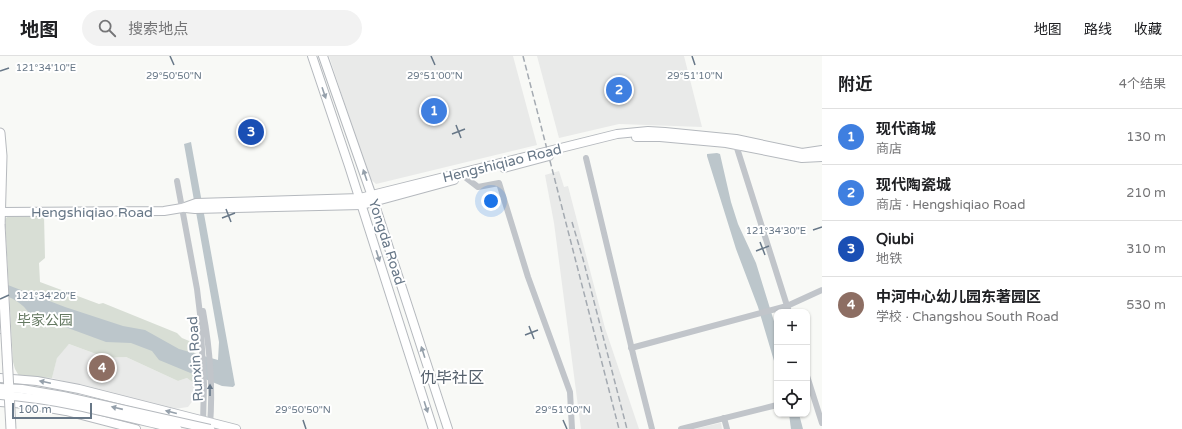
<!DOCTYPE html>
<html lang="zh">
<head>
<meta charset="utf-8">
<style>
	:root { --surface:#fff; --page:#f2f2f2; --text:#202124; --muted:#757577; --line:#e0e0e0; --accent:#d93025 }
	body { margin:0; font-family:"Varela Round","Noto Sans SC",sans-serif; background:var(--page); color:var(--text) }
	.controls { position:absolute; right:12px; bottom:12px; display:grid; overflow:hidden; border-radius:8px; box-shadow:0 1px 3px #0004 }
	.controls button { width:36px; height:36px; display:grid; place-items:center; padding:0; border:0; border-bottom:1px solid var(--line); background:var(--surface); color:var(--text); font:20px sans-serif }
	.scale { position:absolute; left:12px; bottom:10px; width:80px; box-sizing:border-box; padding-left:4px; border:2px solid #677787; border-top:0; font-size:11px; line-height:14px; white-space:nowrap; color:#677787; -webkit-text-stroke:3px #fff; paint-order:stroke }
	.you { position:absolute; left:491px; top:145px; width:14px; height:14px; margin:-10px; border:3px solid #fff; border-radius:50%; background:#1a73e8; box-shadow:0 0 0 6px #1a73e833 }
	.badge { display:grid; place-items:center; width:26px; height:26px; border-radius:50%; background:var(--accent); color:#fff; font-size:13px; font-weight:700 }
	.pin { position:absolute; translate:-50% -50%; border:2px solid #fff; box-shadow:0 1px 4px #0006 }
	.list { margin:0; padding:0; list-style:none }
	h2 { display:flex; justify-content:space-between; align-items:center; height:52px; margin:0; padding:0 16px; font-size:17px }
	h2 small { font-size:13px; font-weight:400; color:var(--muted) }
	.list li { display:grid; grid-template-columns:26px 1fr auto; gap:12px; align-items:center; box-sizing:border-box; height:56px; padding:0 16px; border-top:1px solid var(--line) }
	.list b { display:block; font-size:15px; white-space:nowrap }
	.list p { margin:0; font-size:13px; white-space:nowrap; color:var(--muted) }
	.list em { font-size:13px; font-style:normal; color:var(--muted) }
	.icon { flex:none; width:22px; height:22px; fill:none; stroke:currentColor; stroke-width:2; stroke-linecap:round; stroke-linejoin:round }
	.map { position:relative; flex:none; width:822px; height:373px; overflow:hidden }
	header { display:flex; align-items:center; gap:24px; box-sizing:border-box; height:56px; padding:0 20px; background:var(--surface); border-bottom:1px solid var(--line) }
	header strong { font-size:19px }
	nav { display:flex; gap:22px; margin-inline-start:auto; font-size:14px }
	.search { width:280px; height:36px; background:var(--page); display:flex; align-items:center; gap:10px; box-sizing:border-box; padding:0 14px; border-radius:22px; color:var(--muted); font-size:15px }
	main { display:flex }
	aside { flex:1; background:var(--surface) }
	.map>svg:first-child { display:block }
</style>
</head>
<body>
<header>
<strong>地图</strong>
<div class="search"><svg class="icon" aria-label="search" viewBox="0 0 24 24"><circle cx="10" cy="10" r="6"/><path d="M15 15l6 6"/></svg>搜索地点</div>
<nav><a>地图</a><a>路线</a><a>收藏</a></nav>
</header>
<main>
<div class="map">
<svg width="822" height="373" viewBox="0 0 822 373">
	<rect width="100%" height="100%" fill="#f8f9f6"/>
	<!-- built -->
	<g fill="#e9eae9">
		<polygon points="329,0 513,0 537,89 376,128 369,122"/>
		<polygon points="537,0 684,0 702,71 619,68 559,82"/>
		<polygon points="559,115 564,131 568,130 605,272 639,373 581,373 554,167 545,119"/>
		<polygon points="69,288 107,302 126,301 178,325 187,322 195,328 194,343 188,351 174,353 52,322 57,301"/>
		<polygon points="721,367 722,373 694,373 720,367"/>
	</g>
	<!-- green -->
	<polygon fill="#d8ded5" points="44,159 45,202 39,207 40,226 99,248 103,247 177,277 182,282 194,287 195,328 187,322 178,325 126,301 107,302 69,288 57,302 52,322 19,320 15,313 13,306 5,163 8,160"/>
	<!-- water -->
	<g fill="#bcc6cb">
		<path d="M191,86L235,329L233,331L222,330L159,304L152,295L131,287L106,286L30,258C22,247 14,242 0,238V226L65,251L123,270L145,274L179,293L218,304L219,286L184,88Z"/>
		<polygon points="717,97 720,98 731,146 738,168 756,207 777,275 777,315 758,251 736,193 707,100 707,98"/>
		<polygon points="789,358 799,358 803,373 791,373"/>
	</g>
	<g fill="none" stroke-linecap="round" stroke-linejoin="round">
		<defs>
			<g id="major">
				<polyline points="312,0 349,110 433,373"/>
				<polyline points="323,0 374,146 448,373"/>
				<polyline points="636,81 660,81 726,87 802,102 822,101"/>
				<polyline points="504,112 549,100"/>
				<polyline points="185,152 195,153 362,149 454,124"/>
				<polyline points="1,156 164,155 182,152 196,147 360,142 617,78 648,75 665,76 736,83 802,97 822,94"/>
				<polyline points="0,256 1,273"/>
				<polyline points="0,322 37,325 79,333 236,373"/>
				<polyline points="0,346 26,348 66,355 136,373"/>
			</g>
			<polyline id="highway" points="0,77 2,100 0,172"/>
		</defs>
		<!-- major casing -->
		<use href="#major" stroke="#b5b9be" stroke-width="10"/>
		<!-- highway casing -->
		<use href="#highway" stroke="#b7babe" stroke-width="11"/>
		<!-- minor -->
		<g stroke="#c1c5ca" stroke-width="6">
			<polyline points="736,89 789,256"/>
			<polyline points="586,102 634,302 652,373"/>
			<polyline points="465,121 478,131 499,127 528,221 570,336 572,373"/>
			<polyline points="177,125 197,233 200,258 204,328 203,367"/>
			<path d="M203,255C210,293 213,331 210,369"/>
			<polyline points="631,292 787,250 822,234"/>
			<polyline points="807,320 822,367"/>
			<polyline points="724,362 727,373"/>
			<polyline points="681,373 777,349"/>
		</g>
		<!-- major -->
		<use href="#major" stroke="#fff" stroke-width="8"/>
		<!-- highway -->
		<use href="#highway" stroke="#fff" stroke-width="9"/>
		<!-- rail -->
		<g stroke="#a4aab1" stroke-width="1.5" stroke-dasharray="6 3" stroke-linecap="butt">
			<polyline points="523,0 619,373"/>
			<polyline points="572,166 583,203 627,373"/>
		</g>
		<defs>
			<g id="major-bridge">
				<polyline points="0,332 22,333 63,340 210,373"/>
				<path d="M0,339C60,343 118,359 177,373"/>
			</g>
			<polyline id="highway-bridge" points="0,168 11,373"/>
		</defs>
		<!-- major-bridge casing -->
		<use href="#major-bridge" stroke="#b5b9be" stroke-width="10" stroke-linecap="butt"/>
		<!-- highway-bridge casing -->
		<use href="#highway-bridge" stroke="#b7babe" stroke-width="11" stroke-linecap="butt"/>
		<!-- major-bridge -->
		<use href="#major-bridge" stroke="#fff" stroke-width="8"/>
		<!-- highway-bridge -->
		<use href="#highway-bridge" stroke="#fff" stroke-width="9"/>
	</g>
	<!-- one-way arrows -->
	<defs><path id="oneway-solid" d="M-6-.8H1V-3.2L6.5 0L1 3.2V.8H-6Z"/></defs>
	<g fill="#95a0ab">
		<use href="#oneway-solid" transform="translate(324 37) rotate(71)"/>
		<use href="#oneway-solid" transform="translate(365 119) rotate(-109)"/>
		<use href="#oneway-solid" transform="translate(378 200) rotate(72)"/>
		<use href="#oneway-solid" transform="translate(423 296) rotate(-108)"/>
		<use href="#oneway-solid" transform="translate(45 326) rotate(-168)"/>
		<use href="#oneway-solid" transform="translate(426 351) rotate(72)"/>
		<use href="#oneway-solid" transform="translate(117 352) rotate(-167)"/>
		<use href="#oneway-solid" transform="translate(171 356) rotate(-166)"/>
	</g>
	<use fill="#677787" href="#oneway-solid" transform="translate(210 334) rotate(-90)"/>
	<!-- ticks -->
	<path fill="none" stroke="#677787" stroke-width="1.5" d="M170,0L174,9M431,0L435,9M692,0L695,9M0,15L9,12M456,69L461,82M452,78L465,73M226,153L231,166M222,162L235,157M813,174L822,171M760,186L765,199M756,195L769,190M0,243L9,239M529,270L534,283M525,279L538,274M303,364L306,373M563,364L567,373"/>
	<g text-anchor="middle" stroke-width="4" stroke-linejoin="round" paint-order="stroke">
		<!-- street labels -->
		<g font-size="14" fill="#677787" stroke="#fff">
			<text transform="translate(502 107) rotate(-14)" y="5">Hengshiqiao Road</text>
			<text x="92" y="161">Hengshiqiao Road</text>
			<text transform="translate(387 186) rotate(72)" y="5">Yongda Road</text>
			<text transform="translate(195 303) rotate(-94)" y="5">Runxin Road</text>
		</g>
		<!-- park labels -->
		<g font-size="14" fill="#657962" stroke="#fff">
			<text x="45" y="269">毕家公园</text>
		</g>
		<!-- quarter labels -->
		<g font-size="16" fill="#55606c" stroke="#fff">
			<text x="452" y="327">仇毕社区</text>
		</g>
	</g>
	<g font-size="10" text-anchor="middle" fill="#677787" stroke="#fff" stroke-width="4" stroke-linejoin="round" paint-order="stroke">
		<text x="46" y="15">121°34'10"E</text>
		<text x="174" y="23">29°50'50"N</text>
		<text x="435" y="23">29°51'00"N</text>
		<text x="695" y="23">29°51'10"N</text>
		<text x="776" y="178">121°34'30"E</text>
		<text x="46" y="243">121°34'20"E</text>
		<text x="303" y="357">29°50'50"N</text>
		<text x="563" y="357">29°51'00"N</text>
	</g>
</svg>
<div class="controls">
<button>+</button>
<button>−</button>
<button><svg class="icon" aria-label="locate" viewBox="0 0 24 24"><circle cx="12" cy="12" r="6"/><path d="M12 2v4M12 18v4M2 12h4M18 12h4"/></svg></button>
</div>
<div class="scale">100 m</div>
<div class="you"></div>
<div class="pin badge" style="left:434px;top:55px;background:#3f7fe0">1</div>
<div class="pin badge" style="left:619px;top:34px;background:#3f7fe0">2</div>
<div class="pin badge" style="left:251px;top:76px;background:#1a4fb4">3</div>
<div class="pin badge" style="left:102px;top:312px;background:#8d6e63">4</div>
</div>
<aside>
<h2>附近<small>4个结果</small></h2>
<ul class="list">
<li><span class="badge" style="background:#3f7fe0">1</span><div><b>现代商城</b><p>商店</p></div><em>130 m</em></li>
<li><span class="badge" style="background:#3f7fe0">2</span><div><b>现代陶瓷城</b><p>商店 · Hengshiqiao Road</p></div><em>210 m</em></li>
<li><span class="badge" style="background:#1a4fb4">3</span><div><b>Qiubi</b><p>地铁</p></div><em>310 m</em></li>
<li><span class="badge" style="background:#8d6e63">4</span><div><b>中河中心幼儿园东著园区</b><p>学校 · Changshou South Road</p></div><em>530 m</em></li>
</ul>
</aside>
</main>
</body>
</html>
